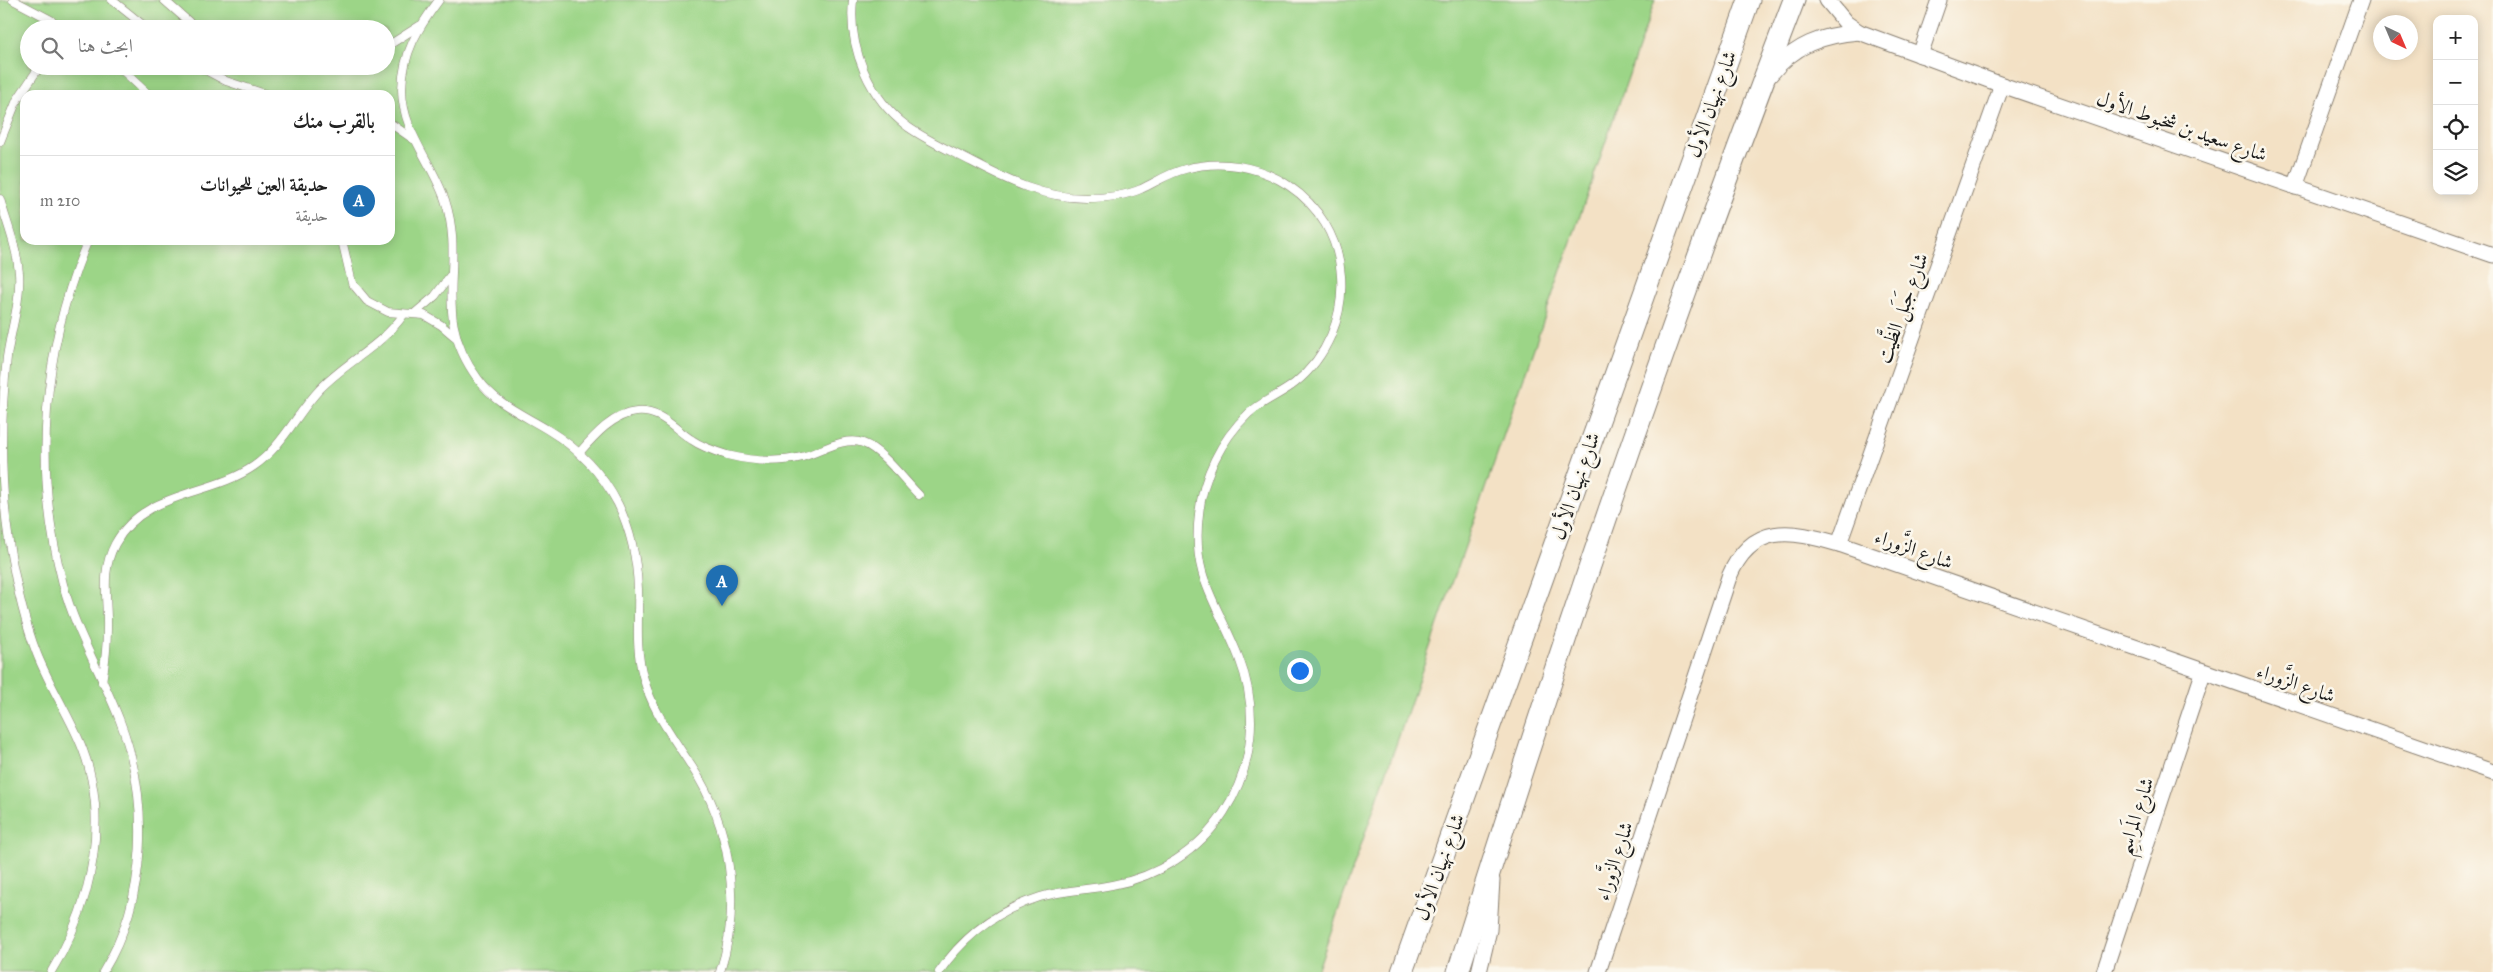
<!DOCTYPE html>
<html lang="ar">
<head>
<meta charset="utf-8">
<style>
	:root { --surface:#fff; --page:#f6f6f6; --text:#222; --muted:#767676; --line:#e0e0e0; --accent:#1f6fb2 }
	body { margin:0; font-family:"IM FELL Great Primer",Amiri,serif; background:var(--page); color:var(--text); direction:rtl }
	.controls { position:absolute; right:15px; top:15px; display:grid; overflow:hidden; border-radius:10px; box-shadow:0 2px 12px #0003 }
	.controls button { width:45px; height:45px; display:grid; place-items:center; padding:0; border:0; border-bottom:1px solid var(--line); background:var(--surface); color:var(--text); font:25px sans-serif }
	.compass { position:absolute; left:2373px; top:15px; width:45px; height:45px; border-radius:50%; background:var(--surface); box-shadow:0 2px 12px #0003; rotate:136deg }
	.you { position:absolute; left:1299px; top:670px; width:18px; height:18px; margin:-12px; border:4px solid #fff; border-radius:50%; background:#1a73e8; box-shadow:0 0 0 8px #1a73e833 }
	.badge { display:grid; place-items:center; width:32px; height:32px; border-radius:50%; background:var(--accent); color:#fff; font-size:16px; font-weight:700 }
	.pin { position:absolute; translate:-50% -41px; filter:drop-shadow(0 1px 2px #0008) }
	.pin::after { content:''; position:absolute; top:26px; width:18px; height:15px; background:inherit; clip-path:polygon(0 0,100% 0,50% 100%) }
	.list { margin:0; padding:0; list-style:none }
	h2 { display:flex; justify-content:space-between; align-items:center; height:65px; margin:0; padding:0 20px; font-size:21px }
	h2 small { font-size:16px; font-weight:400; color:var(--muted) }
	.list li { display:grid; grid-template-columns:32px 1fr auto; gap:15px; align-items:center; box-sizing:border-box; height:90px; padding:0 20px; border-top:1px solid var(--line) }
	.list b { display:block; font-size:19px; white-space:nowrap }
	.list p { margin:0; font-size:16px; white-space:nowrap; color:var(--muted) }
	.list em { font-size:16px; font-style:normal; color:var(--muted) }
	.icon { flex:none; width:28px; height:28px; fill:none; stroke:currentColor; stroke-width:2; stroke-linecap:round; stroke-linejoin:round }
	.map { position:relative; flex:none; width:2493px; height:972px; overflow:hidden; direction:ltr }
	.search { position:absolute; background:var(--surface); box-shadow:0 2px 12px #0003; left:20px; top:20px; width:375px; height:55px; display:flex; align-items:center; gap:12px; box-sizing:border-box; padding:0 18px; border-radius:28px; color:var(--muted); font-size:19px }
	.panel { position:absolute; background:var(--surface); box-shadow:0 2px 12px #0003; left:20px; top:90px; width:375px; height:155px; border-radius:15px; direction:rtl }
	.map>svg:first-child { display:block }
</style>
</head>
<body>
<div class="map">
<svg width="2493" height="972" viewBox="0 0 2493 972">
	<rect width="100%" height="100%" fill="#fbf7ec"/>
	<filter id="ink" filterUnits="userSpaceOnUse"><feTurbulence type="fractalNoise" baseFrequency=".02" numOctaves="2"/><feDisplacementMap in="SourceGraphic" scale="10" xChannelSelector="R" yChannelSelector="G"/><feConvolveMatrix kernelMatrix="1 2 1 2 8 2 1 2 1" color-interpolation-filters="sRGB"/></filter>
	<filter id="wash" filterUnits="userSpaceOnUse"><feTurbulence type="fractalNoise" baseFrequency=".0096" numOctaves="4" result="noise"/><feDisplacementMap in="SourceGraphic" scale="20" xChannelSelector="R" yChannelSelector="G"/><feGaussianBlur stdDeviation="1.12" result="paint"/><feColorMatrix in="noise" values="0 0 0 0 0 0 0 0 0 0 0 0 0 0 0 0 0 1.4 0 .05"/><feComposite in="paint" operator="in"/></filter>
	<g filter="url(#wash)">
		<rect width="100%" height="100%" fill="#f3e1c5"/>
		<!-- green -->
		<path fill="#9cd587" stroke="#5c7852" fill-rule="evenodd" d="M0,0H1655L1317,972H0ZM29,29H386V66H29ZM25,95H390V240H25Z"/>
	</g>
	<g filter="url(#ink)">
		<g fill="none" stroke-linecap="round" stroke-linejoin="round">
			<defs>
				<g id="lane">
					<polyline points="13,0 51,20 58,29"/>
					<polyline points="112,0 148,29"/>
					<polyline points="164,0 197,29"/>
					<path d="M439,0C418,28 403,52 402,89C402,132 432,161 445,200C467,267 429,313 478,379C496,404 522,414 548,430C578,448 602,473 618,504C631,531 637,560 638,589C639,619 635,647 643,676C652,711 673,737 692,767C731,826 742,904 720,972"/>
					<path d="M853,0C848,49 869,98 908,127C928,141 951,151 972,162C1008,181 1044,198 1086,198C1103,198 1125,196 1141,189C1156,182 1169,173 1185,169C1259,149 1336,198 1341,276C1344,317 1327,357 1295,383C1280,395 1262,401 1248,414C1221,440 1203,476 1199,514C1191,579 1218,603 1239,658C1259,710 1254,766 1224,812C1199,851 1157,877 1112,885C1088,890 1064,890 1040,897C998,910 964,936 939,972"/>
					<polyline points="386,47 419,26"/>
					<polyline points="118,66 149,95"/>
					<polyline points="198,66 226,81 268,95"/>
					<polyline points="390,123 413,139"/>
					<polyline points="0,142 17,100 40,66"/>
					<path d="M0,199C7,224 17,247 19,273C21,301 11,329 7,357C0,421 0,485 10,549C16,584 24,621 37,654C59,709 90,740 95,804C99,863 82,922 51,972"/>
					<path d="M88,240C42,348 33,470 63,584C76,633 102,674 120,721C150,800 148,899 103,972"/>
					<polyline points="342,240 352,283 367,301 388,312 424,315 441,325 454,336"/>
					<polyline points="415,313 435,296 450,276"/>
					<path d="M579,453C594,436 613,414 636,412C660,409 673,428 692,440C702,447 714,451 727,455C751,461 777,463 802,457C821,452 843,436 863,443C882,450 904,480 919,495"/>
					<path d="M102,682C105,664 107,647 107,629C108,599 100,572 115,544C144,490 210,497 254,466C282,447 297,413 320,389C347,361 382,346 404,314"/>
				</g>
				<g id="street">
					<polyline points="1827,0 1846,23 1859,32 2002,85 2493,255"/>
					<polyline points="1920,55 1939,0"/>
					<path d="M1770,75C1794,45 1822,35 1859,32"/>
					<polyline points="2295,187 2361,0"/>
					<polyline points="1839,544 2002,85"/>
					<polyline points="1479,972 1489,930 1492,880"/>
					<path d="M1598,972L1729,577C1752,522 1791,530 1839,544L2493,772"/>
					<polyline points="2104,972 2203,673"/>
				</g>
				<g id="secondary">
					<polyline points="1402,972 1749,0"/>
					<path d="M1458,972C1560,645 1671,320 1794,0"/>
				</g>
			</defs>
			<!-- lane casing -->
			<use href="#lane" stroke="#887e70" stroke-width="9"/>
			<!-- street casing -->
			<use href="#street" stroke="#887e70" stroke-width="17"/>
			<!-- secondary casing -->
			<use href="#secondary" stroke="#887e70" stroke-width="23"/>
			<!-- lane -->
			<use href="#lane" stroke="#fff" stroke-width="8"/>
			<!-- street -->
			<use href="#street" stroke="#fff" stroke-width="15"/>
			<!-- secondary -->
			<use href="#secondary" stroke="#fff" stroke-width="21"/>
		</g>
	</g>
	<g text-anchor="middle" stroke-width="5" stroke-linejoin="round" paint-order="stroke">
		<!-- street labels -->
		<g font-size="20" fill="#1c1c1c" stroke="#fbf7ec">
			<text transform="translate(1711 104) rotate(-70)" y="7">شارع نهيان الأول</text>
			<text transform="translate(2182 126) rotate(19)" y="7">شارع سعيد بن شخبوط الأول</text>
			<text transform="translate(1902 308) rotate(-70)" y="7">شارع جَبَل الظَّيت</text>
			<text transform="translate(1575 486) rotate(-71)" y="7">شارع نهيان الأول</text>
			<text transform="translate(1914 549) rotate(20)" y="7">شارع الزَّوراء</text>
			<text transform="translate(2296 683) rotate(19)" y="7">شارع الزَّوراء</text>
			<text transform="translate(2135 816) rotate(-72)" y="7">شارع المَراسِم</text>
			<text transform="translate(1614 861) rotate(-72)" y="7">شارع الزَّوراء</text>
			<text transform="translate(1439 867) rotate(-70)" y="7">شارع نهيان الأول</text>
		</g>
	</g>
</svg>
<div class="controls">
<button>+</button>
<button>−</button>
<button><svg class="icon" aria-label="locate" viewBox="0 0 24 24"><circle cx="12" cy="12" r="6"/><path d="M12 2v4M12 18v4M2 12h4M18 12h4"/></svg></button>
<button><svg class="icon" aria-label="layers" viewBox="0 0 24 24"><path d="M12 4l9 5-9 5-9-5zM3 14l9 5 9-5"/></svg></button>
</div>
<svg class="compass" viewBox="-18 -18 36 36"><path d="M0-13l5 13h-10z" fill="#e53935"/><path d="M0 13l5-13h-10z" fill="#767676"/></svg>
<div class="you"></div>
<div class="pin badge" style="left:722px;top:606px">A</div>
<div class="search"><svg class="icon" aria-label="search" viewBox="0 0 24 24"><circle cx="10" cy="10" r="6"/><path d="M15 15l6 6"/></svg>ابحث هنا</div>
<section class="panel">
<h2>بالقرب منك<small></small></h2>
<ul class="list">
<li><span class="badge">A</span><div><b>حديقة العين للحيوانات</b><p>حديقة</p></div><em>210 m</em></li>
</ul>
</section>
</div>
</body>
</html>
